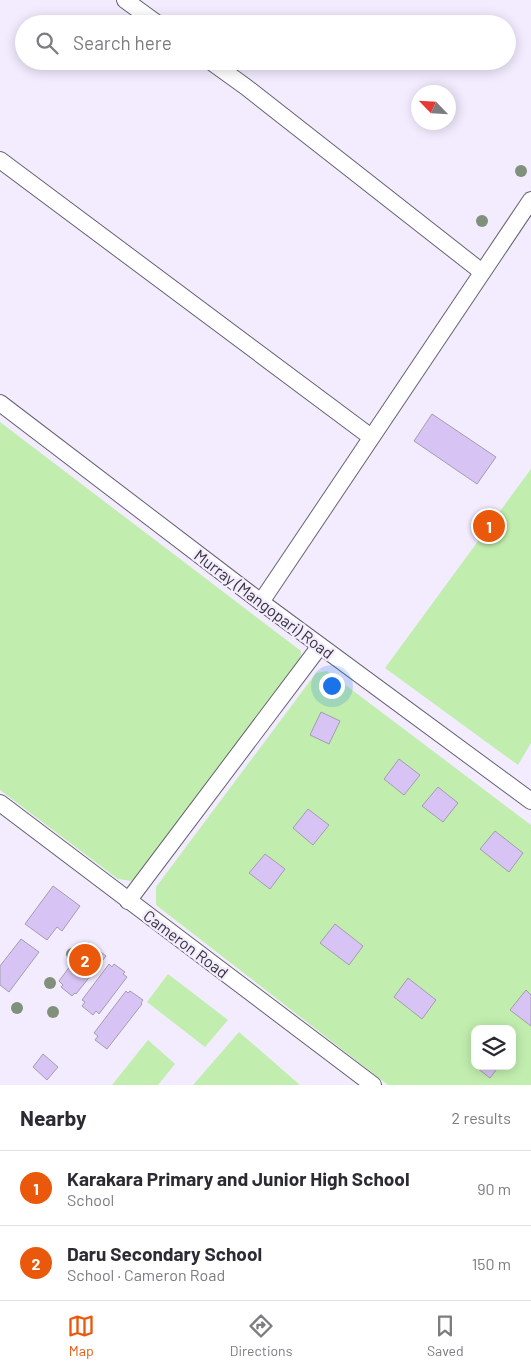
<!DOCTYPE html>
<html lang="en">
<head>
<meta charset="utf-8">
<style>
	:root { --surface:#fff; --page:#f2f2f3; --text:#2b2b33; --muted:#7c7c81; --line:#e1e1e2; --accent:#ea580c }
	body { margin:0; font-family:Barlow,sans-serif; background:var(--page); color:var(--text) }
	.controls { position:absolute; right:15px; bottom:15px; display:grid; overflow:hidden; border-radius:10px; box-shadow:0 2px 12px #0003 }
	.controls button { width:45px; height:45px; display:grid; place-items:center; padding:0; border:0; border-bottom:1px solid var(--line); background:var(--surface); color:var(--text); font:25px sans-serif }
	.compass { position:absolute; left:411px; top:85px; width:45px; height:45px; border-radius:50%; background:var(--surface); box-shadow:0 2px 12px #0003; rotate:295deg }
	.you { position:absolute; left:331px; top:685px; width:18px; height:18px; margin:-12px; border:4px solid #fff; border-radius:50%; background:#1a73e8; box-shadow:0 0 0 8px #1a73e833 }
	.badge { display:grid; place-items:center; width:32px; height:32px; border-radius:50%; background:var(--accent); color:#fff; font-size:16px; font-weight:700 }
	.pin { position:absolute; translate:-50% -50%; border:2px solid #fff; box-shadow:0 1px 5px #0006 }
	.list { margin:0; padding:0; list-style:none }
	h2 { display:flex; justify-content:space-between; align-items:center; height:65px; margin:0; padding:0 20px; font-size:21px }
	h2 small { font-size:16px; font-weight:400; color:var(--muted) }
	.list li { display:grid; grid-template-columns:32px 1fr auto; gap:15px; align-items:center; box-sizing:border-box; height:75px; padding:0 20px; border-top:1px solid var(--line) }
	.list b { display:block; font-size:19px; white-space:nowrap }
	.list p { margin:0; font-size:16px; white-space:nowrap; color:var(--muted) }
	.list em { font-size:16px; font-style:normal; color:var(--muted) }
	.icon { flex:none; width:28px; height:28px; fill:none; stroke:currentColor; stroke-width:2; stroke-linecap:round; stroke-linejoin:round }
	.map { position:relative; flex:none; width:531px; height:1085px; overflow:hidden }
	.search { position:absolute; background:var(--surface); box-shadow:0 2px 12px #0003; left:15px; right:15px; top:15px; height:55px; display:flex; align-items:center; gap:12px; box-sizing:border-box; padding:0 18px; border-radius:28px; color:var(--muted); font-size:19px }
	.sheet { height:215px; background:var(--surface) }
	nav { display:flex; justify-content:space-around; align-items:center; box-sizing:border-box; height:70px; border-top:1px solid var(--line); background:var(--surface); font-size:14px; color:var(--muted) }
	nav a { display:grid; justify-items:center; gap:2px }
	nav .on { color:var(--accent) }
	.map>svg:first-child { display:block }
</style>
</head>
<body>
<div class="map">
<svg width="531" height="1085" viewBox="0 0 531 1085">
	<rect width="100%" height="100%" fill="#f2ecfe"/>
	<!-- green -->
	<g fill="#c1eeae" fill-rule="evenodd">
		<polygon points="0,422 301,651 300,663 132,881 118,879 0,790"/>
		<polygon points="531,469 531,743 518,765 385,668"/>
		<path d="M327,671L531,825V1085H388L156,905V887L316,673ZM475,1029H512V1066H475Z"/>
		<polygon points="168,974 228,1020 205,1047 147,1002"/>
		<polygon points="239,1032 300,1085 193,1085"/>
		<polygon points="148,1040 175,1064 158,1085 112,1085"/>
	</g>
	<!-- building -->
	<g fill="#d8c4f4" stroke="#a49dae">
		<polygon points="432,414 496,457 477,484 414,441"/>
		<polygon points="321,712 340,721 329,744 310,735"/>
		<polygon points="399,759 420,775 404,795 384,779"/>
		<polygon points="438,787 458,803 443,822 422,806"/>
		<polygon points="308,809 329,825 313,845 293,828"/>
		<polygon points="495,831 523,853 509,872 480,849"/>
		<polygon points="265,854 285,869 270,889 249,873"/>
		<polygon points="53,886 80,906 62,931 57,927 47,940 25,924"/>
		<polygon points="335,924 363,946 349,965 320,943"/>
		<polygon points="21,939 39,952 9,992 0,985 0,966"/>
		<polygon points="88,942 106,956 76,994 75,993 72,996 61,987 63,985 59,981"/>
		<polygon points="109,964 112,967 114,964 125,972 123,974 127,977 99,1014 96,1011 93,1015 82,1006 85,1002 82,1000"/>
		<polygon points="408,978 436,1000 422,1019 394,997"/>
		<polygon points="526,990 531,995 531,1026 510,1010"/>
		<polygon points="126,991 128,993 130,991 143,1000 141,1003 142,1004 107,1049 95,1040 98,1036 94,1033"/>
		<polygon points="43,1054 58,1067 47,1080 33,1067"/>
		<polygon points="479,1066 499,1066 490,1078 477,1068"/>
	</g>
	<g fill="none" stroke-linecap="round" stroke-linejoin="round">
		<defs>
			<g id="minor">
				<polyline points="125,0 158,24"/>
				<polyline points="210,61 246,87 482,272"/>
				<polyline points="0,160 371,437"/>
				<polyline points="0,403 261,602 531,801"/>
				<polyline points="261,602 531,200"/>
				<polyline points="0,803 373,1085"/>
				<polyline points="128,901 320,646"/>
			</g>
		</defs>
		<!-- minor casing -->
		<use href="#minor" stroke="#686373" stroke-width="18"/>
		<!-- minor -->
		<use href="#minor" stroke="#fff" stroke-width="16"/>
	</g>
	<!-- trees -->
	<g fill="#80907b">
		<circle cx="521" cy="171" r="6"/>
		<circle cx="482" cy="221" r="6"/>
		<circle cx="72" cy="954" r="6"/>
		<circle cx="50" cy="983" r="6"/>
		<circle cx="17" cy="1008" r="6"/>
		<circle cx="53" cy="1012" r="6"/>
	</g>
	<g text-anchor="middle" stroke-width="4.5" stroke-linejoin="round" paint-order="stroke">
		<!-- street labels -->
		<g font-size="16" fill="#353239" stroke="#f2ecfe">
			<text transform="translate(264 604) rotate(37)" y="6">Murray (Mangopari) Road</text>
			<text transform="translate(186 944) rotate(37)" y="6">Cameron Road</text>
		</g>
	</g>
</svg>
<div class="controls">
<button><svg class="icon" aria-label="layers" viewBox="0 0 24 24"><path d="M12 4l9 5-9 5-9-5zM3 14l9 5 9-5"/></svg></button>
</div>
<svg class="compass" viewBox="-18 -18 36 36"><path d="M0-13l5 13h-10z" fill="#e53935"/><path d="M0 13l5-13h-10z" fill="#7c7c81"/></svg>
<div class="you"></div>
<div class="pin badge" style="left:489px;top:526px">1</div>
<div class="pin badge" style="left:85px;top:960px">2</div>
<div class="search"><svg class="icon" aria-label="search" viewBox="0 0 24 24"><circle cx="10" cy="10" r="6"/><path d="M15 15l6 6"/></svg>Search here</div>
</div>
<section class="sheet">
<h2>Nearby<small>2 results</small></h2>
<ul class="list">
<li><span class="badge">1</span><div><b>Karakara Primary and Junior High School</b><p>School</p></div><em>90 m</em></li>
<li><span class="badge">2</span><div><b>Daru Secondary School</b><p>School · Cameron Road</p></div><em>150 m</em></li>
</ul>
</section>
<nav>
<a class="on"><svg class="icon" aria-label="map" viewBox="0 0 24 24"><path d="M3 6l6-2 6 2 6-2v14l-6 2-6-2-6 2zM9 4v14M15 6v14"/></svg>Map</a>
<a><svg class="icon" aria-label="directions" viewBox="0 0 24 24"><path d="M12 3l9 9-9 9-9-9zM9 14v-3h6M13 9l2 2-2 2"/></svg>Directions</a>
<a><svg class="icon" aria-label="saved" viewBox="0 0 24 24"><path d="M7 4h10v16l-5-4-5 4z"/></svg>Saved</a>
</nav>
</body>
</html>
